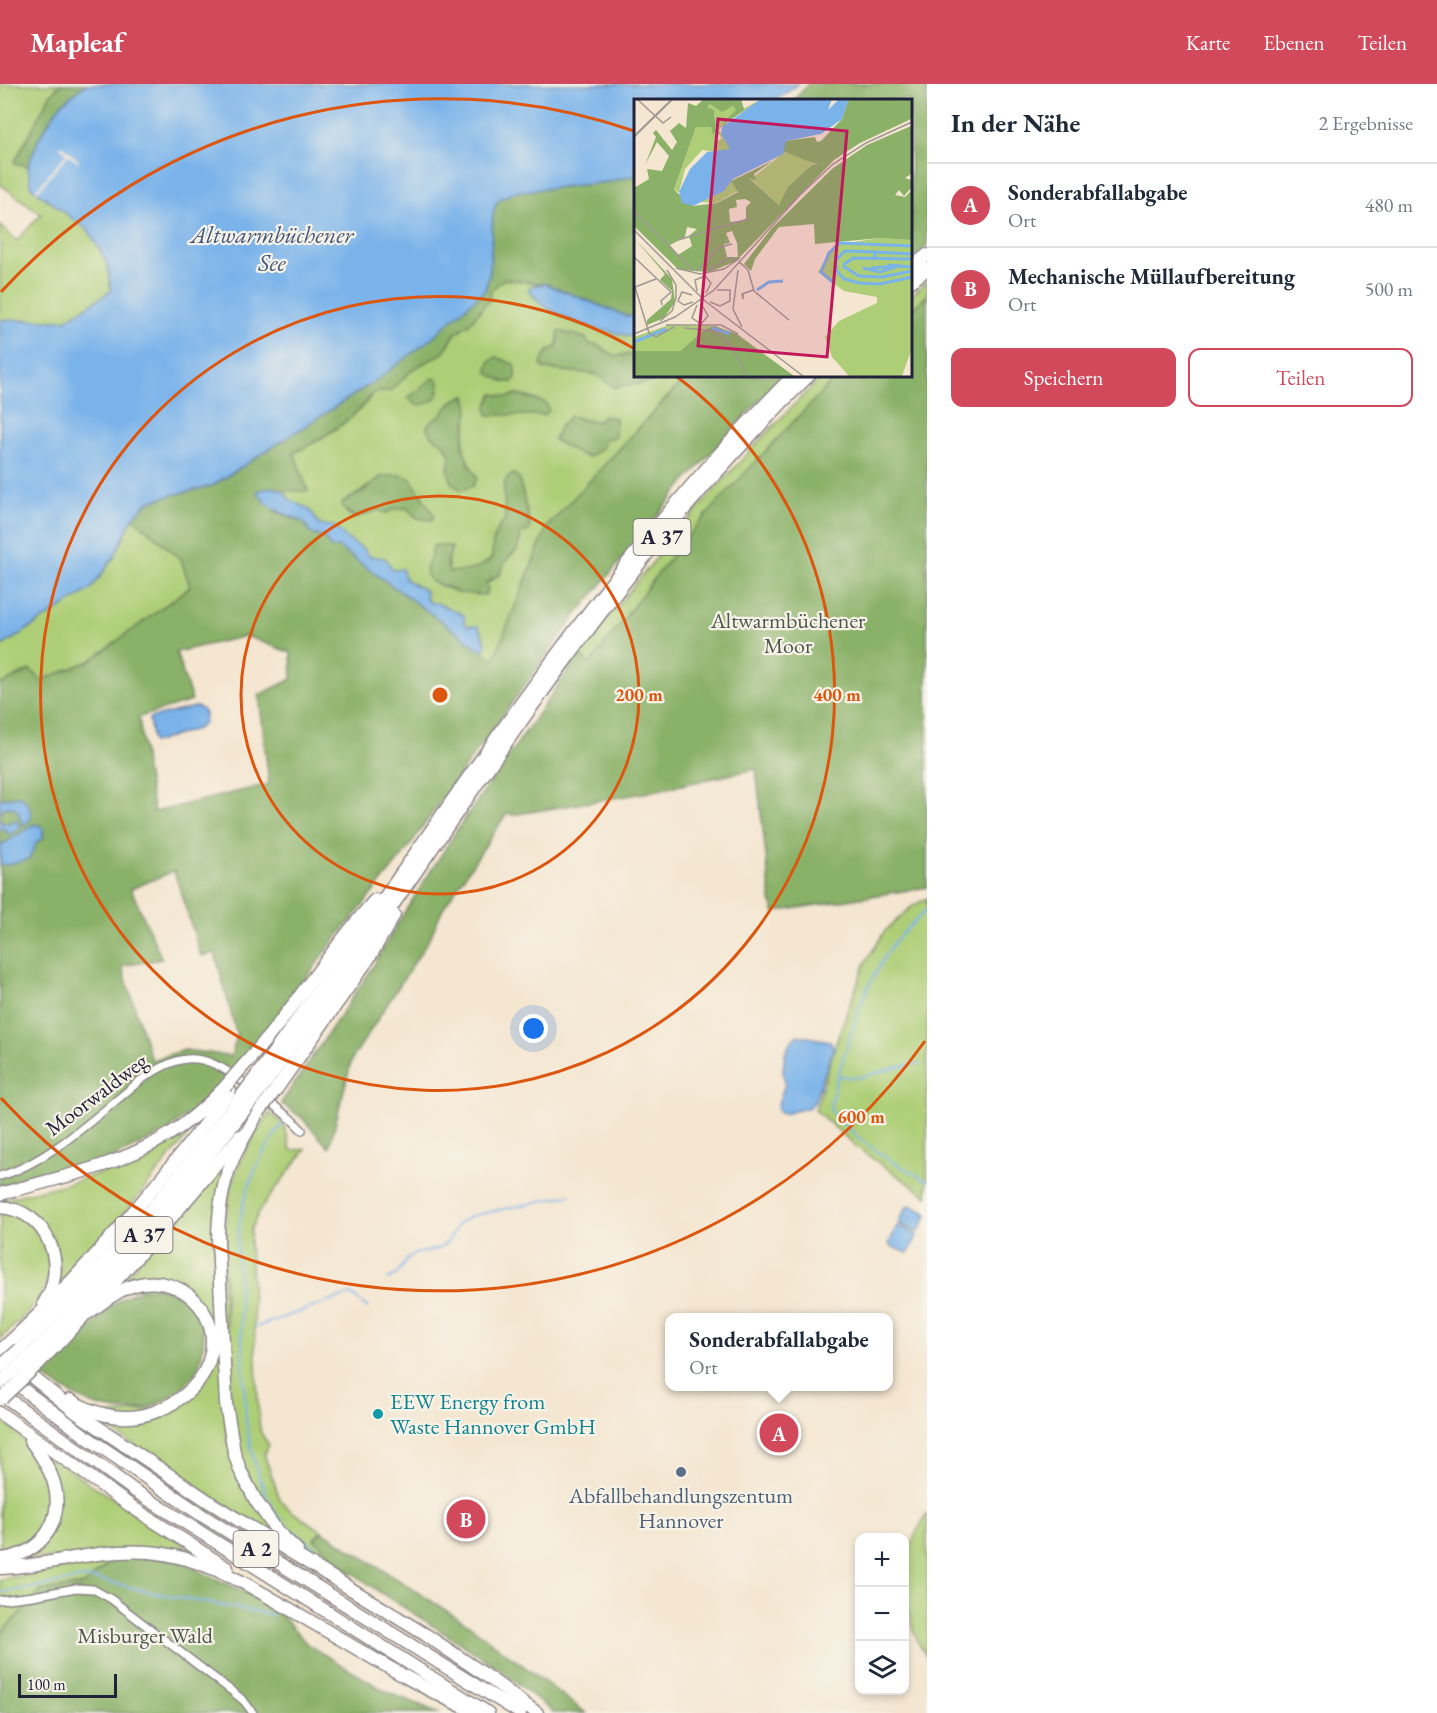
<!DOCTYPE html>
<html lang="de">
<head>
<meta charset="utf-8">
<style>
	:root { --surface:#fff; --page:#f6f6f7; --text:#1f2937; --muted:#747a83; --line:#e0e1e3; --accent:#d1495b }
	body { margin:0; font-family:"EB Garamond",serif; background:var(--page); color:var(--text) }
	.controls { position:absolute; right:18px; bottom:18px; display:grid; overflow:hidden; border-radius:12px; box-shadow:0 3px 9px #0003 }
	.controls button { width:54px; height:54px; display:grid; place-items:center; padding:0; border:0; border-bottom:2px solid var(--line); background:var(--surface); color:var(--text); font:30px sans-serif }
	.scale { position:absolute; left:18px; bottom:15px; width:99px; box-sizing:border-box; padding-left:6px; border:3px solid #22223b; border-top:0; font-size:16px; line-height:21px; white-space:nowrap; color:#22223b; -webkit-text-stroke:4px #f7f3e8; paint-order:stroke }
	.you { position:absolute; left:534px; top:945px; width:21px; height:21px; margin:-15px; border:4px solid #fff; border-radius:50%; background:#1a73e8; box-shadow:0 0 0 9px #1a73e833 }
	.badge { display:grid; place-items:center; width:39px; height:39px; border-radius:50%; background:var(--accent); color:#fff; font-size:20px; font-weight:700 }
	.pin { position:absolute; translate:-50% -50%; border:3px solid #fff; box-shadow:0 2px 6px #0006 }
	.popup { position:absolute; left:665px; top:1229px; width:228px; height:78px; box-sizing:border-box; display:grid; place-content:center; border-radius:12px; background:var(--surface); filter:drop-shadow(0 2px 4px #0005); font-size:20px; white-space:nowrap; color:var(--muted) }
	.popup b { font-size:22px; color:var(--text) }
	.popup::after { content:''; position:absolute; left:50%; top:100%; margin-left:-12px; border:12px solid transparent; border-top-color:var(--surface) }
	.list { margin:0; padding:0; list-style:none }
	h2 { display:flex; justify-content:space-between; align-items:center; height:78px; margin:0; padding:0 24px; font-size:26px }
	h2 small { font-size:20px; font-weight:400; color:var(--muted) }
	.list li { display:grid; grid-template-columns:39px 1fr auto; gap:18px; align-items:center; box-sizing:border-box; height:84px; padding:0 24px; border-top:2px solid var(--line) }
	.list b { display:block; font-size:22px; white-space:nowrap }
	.list p { margin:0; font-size:20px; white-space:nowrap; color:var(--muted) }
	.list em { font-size:20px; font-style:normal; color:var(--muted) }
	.actions { display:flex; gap:12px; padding:18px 24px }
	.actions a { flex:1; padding:14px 0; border:2px solid var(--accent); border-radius:12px; text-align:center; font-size:21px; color:var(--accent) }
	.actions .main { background:var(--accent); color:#fff }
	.icon { flex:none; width:33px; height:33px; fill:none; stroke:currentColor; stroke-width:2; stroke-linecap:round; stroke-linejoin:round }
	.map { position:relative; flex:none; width:927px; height:1629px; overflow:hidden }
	header { display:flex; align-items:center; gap:36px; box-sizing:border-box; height:84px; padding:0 30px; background:var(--accent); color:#fff }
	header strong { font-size:28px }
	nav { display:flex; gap:33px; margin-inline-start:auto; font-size:21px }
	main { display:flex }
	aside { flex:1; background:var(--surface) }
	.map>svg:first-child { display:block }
</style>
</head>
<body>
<header>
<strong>Mapleaf</strong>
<nav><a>Karte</a><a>Ebenen</a><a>Teilen</a></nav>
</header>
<main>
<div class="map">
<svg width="927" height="1629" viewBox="0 0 927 1629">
	<rect width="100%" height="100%" fill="#f7f3e8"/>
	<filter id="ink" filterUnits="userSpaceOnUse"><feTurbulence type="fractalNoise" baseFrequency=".0167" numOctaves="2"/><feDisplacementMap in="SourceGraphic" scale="12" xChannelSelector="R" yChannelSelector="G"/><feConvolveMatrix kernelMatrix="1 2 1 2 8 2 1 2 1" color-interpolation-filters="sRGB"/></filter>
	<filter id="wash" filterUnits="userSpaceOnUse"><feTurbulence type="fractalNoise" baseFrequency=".008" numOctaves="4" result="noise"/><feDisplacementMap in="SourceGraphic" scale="24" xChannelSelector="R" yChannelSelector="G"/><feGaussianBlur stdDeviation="1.35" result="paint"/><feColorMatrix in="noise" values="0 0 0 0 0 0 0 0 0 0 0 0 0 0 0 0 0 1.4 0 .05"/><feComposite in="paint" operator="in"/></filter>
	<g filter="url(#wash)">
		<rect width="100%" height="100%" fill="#f4e6d0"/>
		<!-- green -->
		<g fill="#adce76" stroke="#687858" stroke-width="1.5" fill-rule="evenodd">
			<polygon points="0,0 61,0 51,10 14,79 28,82 31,103 89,146 107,179 111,207 66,236 0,236 0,141 17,157 41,130 0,100"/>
			<path d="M504,195L546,200L626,232L636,233V273L628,270L615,272L598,261L589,260L572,251L559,248L557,262L545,285L595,290L614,303L652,298L659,293V291H688L547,443L494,576L331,464L267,404L308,407L294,369C320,356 357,334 373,309L391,306L413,285L443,269L456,249L469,240L490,215L491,206ZM517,310L546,319L487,318L501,312L508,313ZM455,315L467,339C460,362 464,373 477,393L448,386L450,372L445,360L432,352L428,340L440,332ZM570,332L589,337H599L616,334L615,353L605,355L602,364L588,373L579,370L554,356ZM514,390L519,394L530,441L520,449C521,464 512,467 505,478C503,482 502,488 499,491C495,494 475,508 471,509C460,512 441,501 430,497L434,461L452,463L447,478L449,488L467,487L483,482L492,474L499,442L505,437L504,400L508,393ZM381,393L431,436L417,434L407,424L394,425L386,429L378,426L355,434L348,430L342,423L343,418L359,409Z"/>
			<polygon points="927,197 927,212 911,226 911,212"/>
			<path d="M824,291H838C788,344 736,397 688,453C653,493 623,538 590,580L579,571C655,472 734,378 824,291Z"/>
			<polygon points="133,434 181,475 190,503 90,577 42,596 30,586 0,601 0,563 91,505 114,473"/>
			<polygon points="927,814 927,1112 859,1065 815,1026 838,953 865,879 884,848 911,823"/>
			<path d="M270,1029L284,1040L291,1066L306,1065L261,1124L251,1145L250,1159L259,1337L261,1349L269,1361L264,1370L280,1415L291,1427L322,1447L314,1455L353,1488L346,1496C326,1482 305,1470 288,1453C275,1440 250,1401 244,1384C227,1342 228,1277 226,1231C225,1191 221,1149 230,1109C237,1077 252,1055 270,1029Z"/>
			<polygon points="188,1051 90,1171 60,1202 60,1182 56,1163 50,1150 0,1121 0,1116 66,1100 119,1083"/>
			<polygon points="232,1065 221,1103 227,1355 290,1465 95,1335 95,1333 175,1322 216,1266 190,1205 116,1205"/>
			<path d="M0,1130C14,1130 27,1136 36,1146C42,1153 46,1162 47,1171C48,1177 50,1184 49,1190C44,1216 19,1238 0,1255Z"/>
			<polygon points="0,1336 15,1348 33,1366 51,1399 51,1431 40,1452 21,1466 0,1471"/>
			<polygon points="48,1371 92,1401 208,1476 192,1472 51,1474 0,1478 11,1477 55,1440"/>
			<polygon points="927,1429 927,1572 918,1559 905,1516 904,1483 914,1453"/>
			<path d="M113,1475L84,1501L41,1507L0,1550V1495C38,1491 75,1481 113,1475Z"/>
		</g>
		<!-- forest -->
		<g fill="#8ab167" stroke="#566a51" stroke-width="1.5" fill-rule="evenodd">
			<polygon points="61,0 86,0 59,22 39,54 28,82 14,79 51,10"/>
			<polygon points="808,0 927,0 927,162 911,176 910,16 794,16"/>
			<path d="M636,91V233L626,232L546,200L504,195L491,206L490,215L469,240L456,249L443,269L413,285L391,307L373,309C357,334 320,356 294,369L308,407H284L273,403L274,427L303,438L307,444L323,452L331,464L338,463L494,575L547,443L688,291H782L684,399L573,535L443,713L404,770L329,863L255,963L223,1001L166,1048L108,1076L0,1105V601L30,586L42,596L90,577L190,503L181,475L133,434L148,418L168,412L212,402L374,298L427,258L485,206L490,188L493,129L498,116L515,108L608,98ZM246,552L291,569L292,595L259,611L269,700L154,728L145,681L139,633L192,617L176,568ZM174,787L201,872L215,869L237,952L231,972L185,966L151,976L122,882L162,875L131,805Z"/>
			<path d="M927,212V803L774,828L771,816L756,685L644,709L512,731L507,729L442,826L430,854L352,975L329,1064L302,1034L281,1019L369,889L396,842L457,746L579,571L590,580C623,538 653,493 688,452C736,397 788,344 838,291H910L911,226Z"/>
			<path d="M559,247L586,254L589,260L598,261L615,272L628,270L636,273V291H659V293L652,298L614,303L595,290L545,285L541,282C543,271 548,266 557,262Z"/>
			<polygon points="496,273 514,280 516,294 512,298 505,298 489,290 487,285 490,277"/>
			<path d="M433,294L438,296C443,312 432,321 416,321L408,314Z"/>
			<path d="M493,310L508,313L517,310L546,319L549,327L544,331H488C485,322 488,318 493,310Z"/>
			<polygon points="466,312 469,325 464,349 463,365 469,380 477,393 473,402 462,406 452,400 448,386 450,372 445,361 432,352 427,345 428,340 440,332 455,315"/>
			<polygon points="570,332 589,337 599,337 602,332 616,334 615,353 605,355 602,364 588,373 579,370 554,356 559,344"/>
			<path d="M514,390L519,394L530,441L529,447L520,449V456L517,466L506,476L499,491L485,499L488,505L485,511L458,509L447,503L430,497L426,487L434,461L452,463L447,478L449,488C466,487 479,486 492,474C493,458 492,448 505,437L504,400L508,393Z"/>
			<polygon points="391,391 403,391 411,395 434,431 432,436 417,434 407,424 394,425 386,429 378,426 355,434 342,423 343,418 359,410 381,393"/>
			<path d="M153,1204C186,1208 207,1228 203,1263C202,1271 199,1282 195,1289C182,1308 156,1325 133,1326C124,1327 110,1325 101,1323C79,1317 59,1302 40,1291L115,1219C127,1210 138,1206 153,1204Z"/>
			<polygon points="322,1447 469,1541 586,1629 554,1629 496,1582 378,1507 348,1485 314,1455"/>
			<polygon points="122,1472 174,1475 238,1505 274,1523 308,1561 385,1607 440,1629 0,1629 0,1550 41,1507 84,1501 113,1475"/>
		</g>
		<!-- water -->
		<g fill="#7ab3ea" stroke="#4e6a92" stroke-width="1.5">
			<polygon points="86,0 799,0 776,16 636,16 636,91 608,98 515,108 498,116 493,129 490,188 485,206 427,258 374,298 212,402 168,412 148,418 133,434 114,473 91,505 0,563 0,236 66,236 111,207 107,179 89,147 31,103 28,82 39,54 59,22"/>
			<path d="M546,200L626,232L636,233V253C601,247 549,236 528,205L534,201Z"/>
			<path d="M273,403L284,407L290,416L307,424L313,430L319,441L334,442L347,455L365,466L368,472L385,474L393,486L402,485L406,496L426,507V514L430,519H437L464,531V538L467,542H478L486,559L483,567L338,463L331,464L323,452C302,450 314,447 303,438C302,437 295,434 294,434C278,427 266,423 257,407Z"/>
			<polygon points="195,623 201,624 205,630 204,638 199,644 153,659 149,635 150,634"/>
			<path d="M17,712L22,713C29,721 37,735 24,741L19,733V729L15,724L7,723L2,725L0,732V715Z"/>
			<polygon points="0,734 3,739 9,739 15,736 21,742 11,750 7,749 7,746 4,745 0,746"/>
			<polygon points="35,740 41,742 43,746 43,754 37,758 29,775 7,781 0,780 0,760 3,760"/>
			<polygon points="797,951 830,957 833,962 833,965 814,1019 807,1024 783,1030 780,1029 777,1023 785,1000 783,986 785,971 789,960"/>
			<polygon points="910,1121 926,1129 927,1131 919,1147 917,1148 900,1140 899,1137 907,1122"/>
			<polygon points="897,1142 899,1142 916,1150 917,1152 909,1168 907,1169 890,1162 889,1159"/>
		</g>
		<!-- pier -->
		<polygon fill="#f4e6d0" points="62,61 79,77 78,78 68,71 37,108 35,107 67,69 60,63"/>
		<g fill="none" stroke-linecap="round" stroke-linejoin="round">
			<!-- stream -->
			<g stroke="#7ab3ea" stroke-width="2">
				<polyline points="927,825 897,855 886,870 867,905 860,922 838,991 830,1023 834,1031 861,1056 888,1075 927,1097"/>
				<path d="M838,991C856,997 869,991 886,986C897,983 908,981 920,979"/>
				<path d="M283,1038C277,1049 269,1059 263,1070C247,1098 239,1132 237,1164L246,1334C249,1364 263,1417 284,1439C294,1449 307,1457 318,1466"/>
				<polyline points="388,1195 397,1190 407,1175 414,1170 439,1165 449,1156 458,1140 471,1132 570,1111"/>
				<polyline points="256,1243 351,1210 368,1224"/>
				<polyline points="0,1508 32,1504 83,1494 96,1495 154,1509 273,1531"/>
			</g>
		</g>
	</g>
	<g filter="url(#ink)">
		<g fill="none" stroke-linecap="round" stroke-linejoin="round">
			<defs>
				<g id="minor">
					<polyline points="266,1015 291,1035 302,1046"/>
					<path d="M0,1092C47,1080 103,1026 141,996C188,963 207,971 250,1003"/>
					<polyline points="0,1516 33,1512 76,1504 93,1505 111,1515 233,1608 244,1617 253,1629"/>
				</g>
				<g id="motorway">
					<polyline points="910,185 927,171"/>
					<polyline points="910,198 927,185"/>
					<path d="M244,981C292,929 328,868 375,816"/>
					<path d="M258,990C289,948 320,905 351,862C490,663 621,464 794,291"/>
					<path d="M267,997C298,954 329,912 360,868C449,741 535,612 631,490C686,420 746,354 809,291"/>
					<polyline points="277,1004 369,874 394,831"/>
					<path d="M255,1034C247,1049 237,1064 231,1080C221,1105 218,1132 218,1158L226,1320L234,1368L240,1386L256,1417L277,1447L297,1466"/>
					<path d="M0,1110C57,1094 117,1083 168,1051C189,1038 207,1022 224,1004"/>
					<path d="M0,1123C48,1126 69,1182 44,1219"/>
					<path d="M20,1265C59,1226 98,1187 134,1146C171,1103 205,1059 240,1014"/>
					<polyline points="0,1267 77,1329 211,1419 426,1551 484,1590 537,1629"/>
					<path d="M0,1267C86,1189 160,1099 230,1007"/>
					<path d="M29,1273C67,1234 106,1195 142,1153C179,1110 214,1065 249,1020"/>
					<path d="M38,1280C109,1207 175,1131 240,1052"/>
					<polyline points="0,1288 88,1354 203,1432 520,1629"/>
					<polyline points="0,1309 135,1407 488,1629"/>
					<path d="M70,1316C97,1332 127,1339 157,1327C182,1317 206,1297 211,1269C219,1227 181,1191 139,1200C120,1204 103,1218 88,1229"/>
					<polyline points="0,1329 135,1425 227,1484"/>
					<path d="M0,1475C42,1471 66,1436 53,1396C48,1381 39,1368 30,1356"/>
					<path d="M0,1484C50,1482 98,1464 149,1468C202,1472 253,1503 298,1530C357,1564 414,1601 477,1629"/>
				</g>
			</defs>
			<!-- minor casing -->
			<use href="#minor" stroke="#8b8486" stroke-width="10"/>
			<!-- motorway casing -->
			<use href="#motorway" stroke="#8b8486" stroke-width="15"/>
			<!-- minor -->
			<use href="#minor" stroke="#fff" stroke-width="7"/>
			<!-- motorway -->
			<use href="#motorway" stroke="#fff" stroke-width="12"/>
			<defs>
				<g id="motorway-bridge">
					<polyline points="225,1003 244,981"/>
					<polyline points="240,1014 258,990"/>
					<polyline points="249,1020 267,997"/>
					<polyline points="259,1028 277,1004"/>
					<polyline points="0,1283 20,1265"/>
					<polyline points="0,1299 29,1273"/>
					<polyline points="2,1314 38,1280"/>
				</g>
			</defs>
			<!-- motorway-bridge casing -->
			<use href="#motorway-bridge" stroke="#8b8486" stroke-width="15" stroke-linecap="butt"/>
			<!-- motorway-bridge -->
			<use href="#motorway-bridge" stroke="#fff" stroke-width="12"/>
		</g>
	</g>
	<!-- distance rings -->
	<g fill="none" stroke="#de560e" stroke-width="3">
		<circle cx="440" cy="611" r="199"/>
		<path d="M676 292A397 397 0 1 1 635 265"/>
		<path d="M925 957A596 596 0 0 1 1 1014M1 208A596 596 0 0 1 634 47"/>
	</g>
	<!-- markers -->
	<circle fill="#0f9aa8" stroke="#f7f3e8" stroke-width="2" cx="378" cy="1330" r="6"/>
	<circle fill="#5c6f8a" stroke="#f7f3e8" stroke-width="2" cx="681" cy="1388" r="6"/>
	<g text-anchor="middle" stroke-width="4.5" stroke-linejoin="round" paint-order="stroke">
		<!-- shield labels -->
		<g fill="#f7f3e8" stroke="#62616f" stroke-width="1.5">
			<rect x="633.5" y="435" width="57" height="36" rx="4.5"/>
			<rect x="115.5" y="1133" width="57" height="36" rx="4.5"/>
			<rect x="233.5" y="1447" width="45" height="36" rx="4.5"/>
		</g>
		<g font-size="21" font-weight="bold" fill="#22223b">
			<text x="662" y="460">A 37</text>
			<text x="144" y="1158">A 37</text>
			<text x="256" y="1472">A 2</text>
		</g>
		<!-- park labels -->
		<g font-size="22" fill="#4c564d" stroke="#f7f3e8">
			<text x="788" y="544">Altwarmbüchener<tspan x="788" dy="25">Moor</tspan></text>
			<text x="145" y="1559">Misburger Wald</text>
		</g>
		<!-- street labels -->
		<g font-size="22" fill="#22223b" stroke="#f7f3e8">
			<text transform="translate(96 1010) rotate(-37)" y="8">Moorwaldweg</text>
		</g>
		<!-- culture labels -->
		<g font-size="22" fill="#0d838f" stroke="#f7f3e8" text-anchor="start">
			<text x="390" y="1325">EEW Energy from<tspan x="390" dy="25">Waste Hannover GmbH</tspan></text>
		</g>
		<!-- service labels -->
		<g font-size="22" fill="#4e5e75" stroke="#f7f3e8">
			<text x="681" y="1419">Abfallbehandlungszentum<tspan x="681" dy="25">Hannover</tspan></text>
		</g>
		<!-- water labels -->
		<g font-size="24" font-style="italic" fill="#415578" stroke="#f7f3e8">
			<text x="272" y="159">Altwarmbüchener<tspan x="272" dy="28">See</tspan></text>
		</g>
	</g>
	<!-- overview -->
	<g transform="translate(634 15)">
		<rect width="278" height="278" fill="#f4e6d0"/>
		<path d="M76,5L99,6L103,12L85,31L97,50L90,54L68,51L51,70L45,93L40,92L62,28H77L84,42L88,39L82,33L80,11L72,8ZM151,53L180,63L145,106L117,80ZM97,82L104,92L82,104L67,103L90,92ZM246,139L277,141V252L268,277H215L198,258L191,238L205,222L243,204V198L210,192L184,173L200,146ZM35,226L81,227L71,230L46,252H0V238Z" fill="#adce76"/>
		<path d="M70,0H107L110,10L127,0L92,24L87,32L91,22L102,11L99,7L88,13L76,5L73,8L80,11L82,33L79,36L77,28H62L40,91L59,107L83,104L104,93L97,82L140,61L149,55L151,42L181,38L183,43L187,42L208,20L215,0H277V20L226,44L200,61L102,162L76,173L45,171L0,127V89L15,80L13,70L28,72L35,57L23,43L11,66L22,38L19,34L22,31L38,51L43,43L36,32L45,24L52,29L54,4L62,7ZM151,53L184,66L179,65L154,88L145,106L116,80L122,81L120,75ZM111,100L117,103L112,108V121L96,123L95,110L103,108L102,101ZM53,128L63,130L55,137L58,147L44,156L36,146L51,138ZM98,132L103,144L104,158H93L90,145L96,144L92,134ZM277,27V75L271,79L277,81V89L270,97L265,91L261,96L271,98L277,92V141L246,139L181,145L180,125L145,128L121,160L117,172L110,165L138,129L198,70L233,46ZM0,139L38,180L41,203L30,219L13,226V221L37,200L38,192L26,181L31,175ZM81,227L103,235L160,277H0V252H46L71,230Z" fill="#8ab167" fill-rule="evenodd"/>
		<path d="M127,0H198L194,11L205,0H215L208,20L187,35L152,42L149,55L99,80L90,92L59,107L48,104L45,93L56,70L73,53L96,50L87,35L88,28Z" fill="#7ab3ea"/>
		<path fill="none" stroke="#7ab3ea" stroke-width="3" d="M242,153L278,155M241,159V153L211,152L202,161V171L210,180L225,184L246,185L278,178M209,166L219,159L278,160M254,166L278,168M209,167L225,177L248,178L278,172M229,169L246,173L264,167L237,169M201,185L187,173L195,154L206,144L278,147M123,191L135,183L149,182M78,229L96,235M0,243L32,230"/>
		<path fill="none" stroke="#a09894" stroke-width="1.5" d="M3,0L29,24L37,18M0,37L38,0M0,38L39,0M0,112L59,171M0,131L71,202L169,277M44,141L117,119M0,158L37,193L27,202L28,206M42,169L66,175L90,170L106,159M75,171L95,159L102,160L114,171L120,192L155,221M104,171L99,210L108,228M63,172L86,148L98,145M22,180L1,188L15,234L22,238L40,228M63,192L61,181L71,177L77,184L72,194M109,194V200L108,195L119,191M58,196L48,193L44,202L50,206L59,203M76,203L86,207L96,202V191H83M63,206L58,219L67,225L74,217L68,206M26,222L38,212L42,199V186L33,171M32,226H87L104,235M50,229L81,232L98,248L113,277M0,235L41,218L80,191L166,96L199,65L232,44L278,23"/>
		<path fill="#c2185b" fill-opacity="0.15" stroke="#c2185b" stroke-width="3" d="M84,20L213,32L193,258L64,247Z"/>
		<rect width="278" height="278" fill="none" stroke="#22223b" stroke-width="3"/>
	</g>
	<circle cx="440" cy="611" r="9" fill="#de560e" stroke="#f7f3e8" stroke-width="3"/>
	<g font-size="18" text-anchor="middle" font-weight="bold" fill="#de560e" stroke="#f7f3e8" stroke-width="4.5" stroke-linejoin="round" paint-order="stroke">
		<text x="639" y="617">200 m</text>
		<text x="837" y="617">400 m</text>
		<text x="861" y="1039">600 m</text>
	</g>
</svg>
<div class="controls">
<button>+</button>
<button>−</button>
<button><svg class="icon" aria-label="layers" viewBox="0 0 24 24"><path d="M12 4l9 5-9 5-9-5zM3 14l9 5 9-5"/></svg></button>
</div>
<div class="scale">100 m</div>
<div class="you"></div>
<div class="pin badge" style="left:779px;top:1349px">A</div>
<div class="popup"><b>Sonderabfallabgabe</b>Ort</div>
<div class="pin badge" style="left:466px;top:1435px">B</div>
</div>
<aside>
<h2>In der Nähe<small>2 Ergebnisse</small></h2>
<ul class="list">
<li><span class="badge">A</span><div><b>Sonderabfallabgabe</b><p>Ort</p></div><em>480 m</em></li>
<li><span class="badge">B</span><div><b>Mechanische Müllaufbereitung</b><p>Ort</p></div><em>500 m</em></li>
</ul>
<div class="actions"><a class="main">Speichern</a><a>Teilen</a></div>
</aside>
</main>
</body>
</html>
